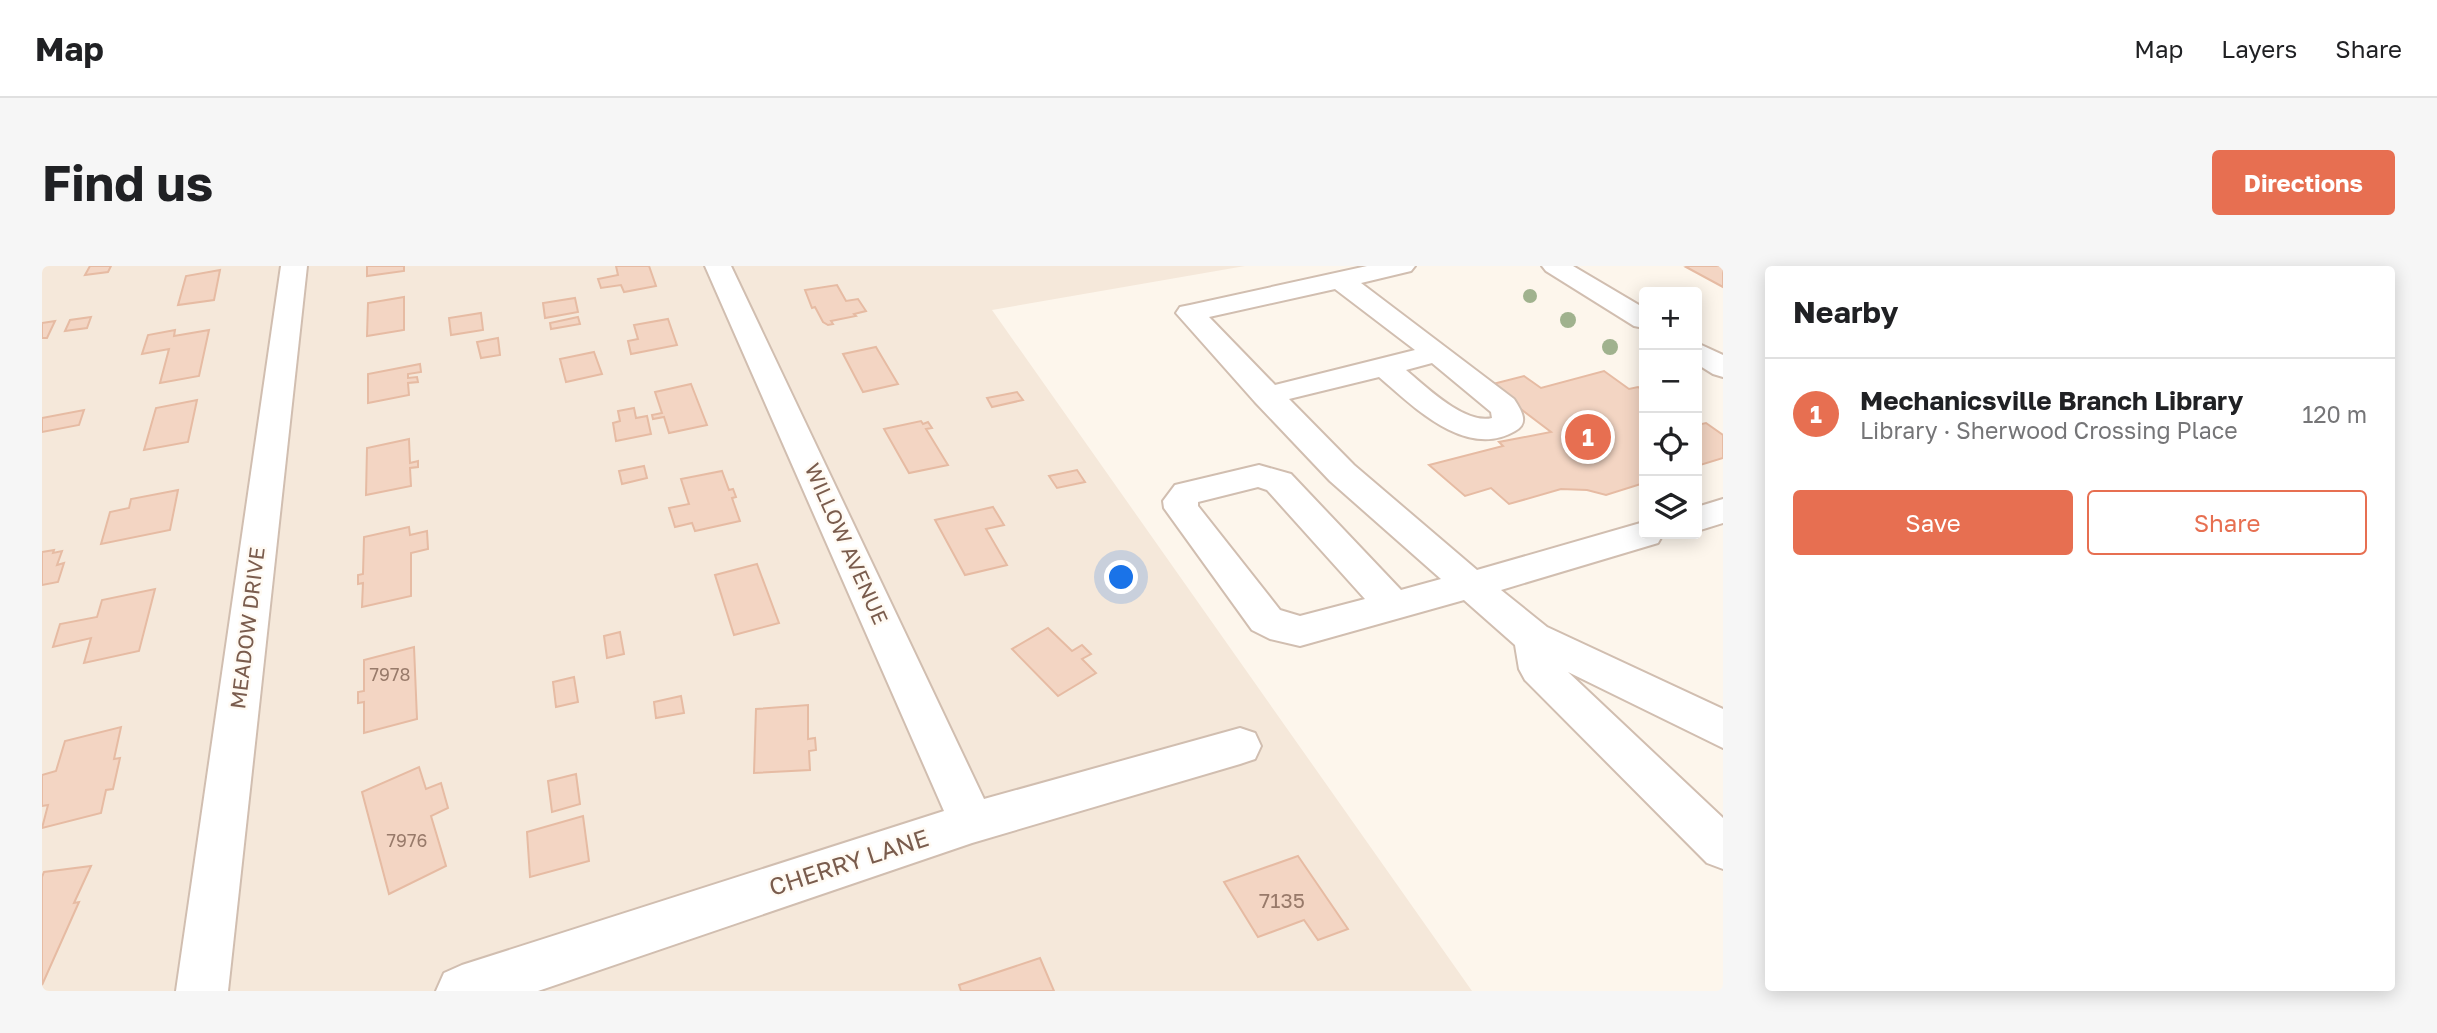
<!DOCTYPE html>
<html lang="en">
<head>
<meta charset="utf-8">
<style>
	:root { --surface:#fff; --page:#f6f6f6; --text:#202124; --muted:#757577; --line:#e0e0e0; --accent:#e76f51 }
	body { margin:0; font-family:"Golos Text",sans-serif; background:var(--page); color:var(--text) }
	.controls { position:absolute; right:21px; top:21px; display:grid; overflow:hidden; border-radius:7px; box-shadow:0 4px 18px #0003 }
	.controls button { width:63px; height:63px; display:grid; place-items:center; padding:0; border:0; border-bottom:2px solid var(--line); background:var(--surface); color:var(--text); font:35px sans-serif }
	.you { position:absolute; left:1080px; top:312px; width:24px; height:24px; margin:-18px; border:5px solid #fff; border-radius:50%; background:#1a73e8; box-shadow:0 0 0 10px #1a73e833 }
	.badge { display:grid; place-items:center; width:46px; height:46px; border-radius:50%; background:var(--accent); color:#fff; font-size:23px; font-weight:700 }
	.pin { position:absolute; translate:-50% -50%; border:4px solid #fff; box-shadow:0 2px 7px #0006 }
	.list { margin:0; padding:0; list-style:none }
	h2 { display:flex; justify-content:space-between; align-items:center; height:91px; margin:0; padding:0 28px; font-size:30px }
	h2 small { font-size:23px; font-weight:400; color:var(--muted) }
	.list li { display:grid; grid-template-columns:46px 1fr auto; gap:21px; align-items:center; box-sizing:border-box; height:112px; padding:0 28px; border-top:2px solid var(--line) }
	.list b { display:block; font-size:26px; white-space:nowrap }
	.list p { margin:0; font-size:23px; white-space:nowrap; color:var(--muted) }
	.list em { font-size:23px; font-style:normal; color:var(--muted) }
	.actions { display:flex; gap:14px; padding:21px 28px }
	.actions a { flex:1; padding:16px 0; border:2px solid var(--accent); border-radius:7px; text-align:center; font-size:24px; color:var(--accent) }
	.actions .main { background:var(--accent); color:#fff }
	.icon { flex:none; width:38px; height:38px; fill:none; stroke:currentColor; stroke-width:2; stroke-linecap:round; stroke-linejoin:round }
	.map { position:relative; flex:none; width:1681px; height:725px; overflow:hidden; border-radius:7px }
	header { display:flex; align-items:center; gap:42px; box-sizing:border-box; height:98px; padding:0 35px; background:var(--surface); border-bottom:2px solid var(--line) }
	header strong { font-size:33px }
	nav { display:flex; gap:38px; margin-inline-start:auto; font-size:24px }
	.intro { display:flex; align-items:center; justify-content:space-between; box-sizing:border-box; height:168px; padding:0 42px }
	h1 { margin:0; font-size:49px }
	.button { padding:18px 32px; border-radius:7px; background:var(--accent); color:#fff; font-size:24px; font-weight:700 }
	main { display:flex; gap:42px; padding:0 42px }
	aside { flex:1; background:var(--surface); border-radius:7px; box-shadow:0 4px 18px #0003 }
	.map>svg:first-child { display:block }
</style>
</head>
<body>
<header>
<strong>Map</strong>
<nav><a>Map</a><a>Layers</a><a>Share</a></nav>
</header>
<div class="intro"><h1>Find us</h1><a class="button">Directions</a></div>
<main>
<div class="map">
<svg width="1681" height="725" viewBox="0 0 1681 725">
	<rect width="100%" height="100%" fill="#fdf6ec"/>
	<!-- residential -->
	<polygon fill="#f5e8da" points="0,0 1203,0 950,44 1430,725 0,725"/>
	<!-- building -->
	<g fill="#f3d5c3" stroke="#e6bba3" stroke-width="2">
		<polygon points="48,0 69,0 66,6 43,9"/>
		<polygon points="325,0 362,0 362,5 325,10"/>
		<polygon points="574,0 607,0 614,20 582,26 579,19 559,22 556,13 576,9"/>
		<polygon points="1681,0 1681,21 1644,1 1648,0"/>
		<polygon points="178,4 172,34 136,39 144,10"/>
		<polygon points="795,19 804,35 816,33 824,45 812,48 814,50 789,55 791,58 786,59 781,56 773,41 770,42 763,24"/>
		<polygon points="362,31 362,64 325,70 326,37"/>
		<polygon points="533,32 536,46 503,52 501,37"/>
		<polygon points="439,47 441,64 409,69 407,52"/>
		<polygon points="49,51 45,62 23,65 28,54"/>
		<polygon points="536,51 538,58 509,63 508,57"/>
		<polygon points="626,53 635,79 589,88 586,75 596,73 592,59"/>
		<polygon points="13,55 5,72 0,72 0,57"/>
		<polygon points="133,64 132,70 167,64 157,110 118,117 127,83 100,88 106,69"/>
		<polygon points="456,72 458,89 439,92 435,76"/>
		<polygon points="834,81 856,118 821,126 801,88"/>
		<polygon points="552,86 560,108 524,116 518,93"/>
		<polygon points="378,98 379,106 366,108 366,112 375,111 376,116 366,117 367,129 326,137 326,108"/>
		<polygon points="1562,105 1587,123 1596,121 1602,125 1602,217 1564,229 1545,224 1519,223 1467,238 1449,222 1423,230 1387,199 1461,180 1457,176 1509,166 1447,119 1482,110 1499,122"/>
		<polygon points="649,118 665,159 627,167 622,151 611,153 610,149 620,147 613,126"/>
		<polygon points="975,126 981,134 950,141 945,132"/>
		<polygon points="155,134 146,176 102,184 114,142"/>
		<polygon points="592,142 594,152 605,150 609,168 574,175 571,157 578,155 576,145"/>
		<polygon points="42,144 37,159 0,166 0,152"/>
		<polygon points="879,155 881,158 886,156 890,162 884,163 906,199 867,207 842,163"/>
		<polygon points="1664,157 1681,169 1681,192 1655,200 1655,159"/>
		<polygon points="367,173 368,197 376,195 376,201 368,202 369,220 324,229 325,182"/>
		<polygon points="602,200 605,212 580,218 577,205"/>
		<polygon points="1035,204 1043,216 1015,222 1007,210"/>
		<polygon points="680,205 687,224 691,223 694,231 690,232 698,255 653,265 650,257 633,261 627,242 647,238 639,213"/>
		<polygon points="136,224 128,264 59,278 68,246 87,242 89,233"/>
		<polygon points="951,241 962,259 944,263 965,299 923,309 893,254"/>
		<polygon points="367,261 368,269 385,265 386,283 369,287 369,330 320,341 321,317 316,318 316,309 321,308 322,271"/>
		<polygon points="12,284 11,287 20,285 15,299 22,297 16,316 0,319 0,286"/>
		<polygon points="715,298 737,357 692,369 673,309"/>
		<polygon points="113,323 97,385 42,397 49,372 11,381 18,358 55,351 60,334"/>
		<polygon points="1006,362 1030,385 1040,379 1049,388 1040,393 1054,407 1016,430 970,383"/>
		<polygon points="578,366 582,388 565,392 562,370"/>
		<polygon points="372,381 375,453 322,467 322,436 316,437 316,426 322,425 322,394"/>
		<polygon points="532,411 536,436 514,441 511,416"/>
		<polygon points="639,430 642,447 614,452 612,436"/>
		<polygon points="766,439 766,473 773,472 774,484 767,485 768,504 712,507 714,443"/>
		<polygon points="79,461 72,493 78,492 71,523 64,524 59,547 0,562 6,539 0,540 0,509 14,505 23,475"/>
		<polygon points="377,501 384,523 399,517 406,542 389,550 404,600 347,628 320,526"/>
		<polygon points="534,508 538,538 510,546 506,515"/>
		<polygon points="541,550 547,595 488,611 485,566"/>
		<polygon points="1256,590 1306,663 1276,674 1262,654 1216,671 1182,616"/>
		<polygon points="49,600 32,637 37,636 0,719 0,611 2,606"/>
		<polygon points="998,692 1012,725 919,725 917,719"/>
	</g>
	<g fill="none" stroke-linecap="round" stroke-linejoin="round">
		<defs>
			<g id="minor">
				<polygon points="239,0 265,0 186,725 134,725"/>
				<polygon points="663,0 689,0 942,533 1198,462 1213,467 1219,480 1213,493 1198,498 930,577 496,725 394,725 402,707 420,699 902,545"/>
				<path d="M1325,0H1373L1369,5L1319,17L1472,133C1479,144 1488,157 1473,165C1424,194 1371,140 1337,111L1247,133L1312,199L1435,304L1602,256V268H1621L1616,277L1459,324L1505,361L1681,443V482L1526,406L1681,552V603L1665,597L1483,414L1477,403L1473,379L1422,334L1258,380L1228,373L1210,364L1122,242L1121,235L1133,219L1217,199L1249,208L1359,324L1399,313L1288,215L1213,136L1134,47L1138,41L1148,39ZM1293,23L1373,84L1233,119L1167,51ZM1390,97L1449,146L1450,152C1423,159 1383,120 1364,104ZM1216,221L1225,224L1323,333L1258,350L1238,344L1156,240V236Z"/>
				<polygon points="1500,0 1531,0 1602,42 1602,62 1592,60 1504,5"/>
				<polygon points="1655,77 1681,89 1681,111 1671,108 1655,98"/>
				<polygon points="1681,233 1681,257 1655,265 1655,241"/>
			</g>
		</defs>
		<!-- minor casing -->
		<use href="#minor" stroke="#d1beb0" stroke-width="4"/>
		<!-- minor -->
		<use href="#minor" fill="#fff" fill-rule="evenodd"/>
	</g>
	<!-- trees -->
	<g fill="#a0b28e">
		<circle cx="1488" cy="30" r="7"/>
		<circle cx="1526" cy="54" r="8"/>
		<circle cx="1568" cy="81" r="8"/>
	</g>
	<g text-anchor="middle" stroke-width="5" stroke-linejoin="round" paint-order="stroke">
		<!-- number labels -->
		<g font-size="18" fill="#987a6a">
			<text x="348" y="415">7978</text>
			<text x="365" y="581">7976</text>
		</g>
		<!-- street labels -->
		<g font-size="21" fill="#7a5c4d" stroke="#fffaf3">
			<text transform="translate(804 278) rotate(66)" y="7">WILLOW AVENUE</text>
			<text transform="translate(206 362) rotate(-83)" y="7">MEADOW DRIVE</text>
		</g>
		<!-- near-number labels -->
		<g font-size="21" fill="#987a6a">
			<text x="1240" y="642">7135</text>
		</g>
		<!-- near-street labels -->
		<g font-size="24" fill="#7a5c4d" stroke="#fffaf3">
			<text transform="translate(807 597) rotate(-18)" y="8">CHERRY LANE</text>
		</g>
	</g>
</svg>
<div class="controls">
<button>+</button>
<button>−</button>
<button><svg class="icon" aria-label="locate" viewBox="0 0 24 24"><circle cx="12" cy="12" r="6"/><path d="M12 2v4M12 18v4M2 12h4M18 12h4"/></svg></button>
<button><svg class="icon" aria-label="layers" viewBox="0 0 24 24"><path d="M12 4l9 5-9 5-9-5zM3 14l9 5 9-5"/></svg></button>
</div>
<div class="you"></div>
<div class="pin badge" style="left:1546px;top:171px">1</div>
</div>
<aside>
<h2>Nearby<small></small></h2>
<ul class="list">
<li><span class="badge">1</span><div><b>Mechanicsville Branch Library</b><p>Library · Sherwood Crossing Place</p></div><em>120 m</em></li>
</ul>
<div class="actions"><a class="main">Save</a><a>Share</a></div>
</aside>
</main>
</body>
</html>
